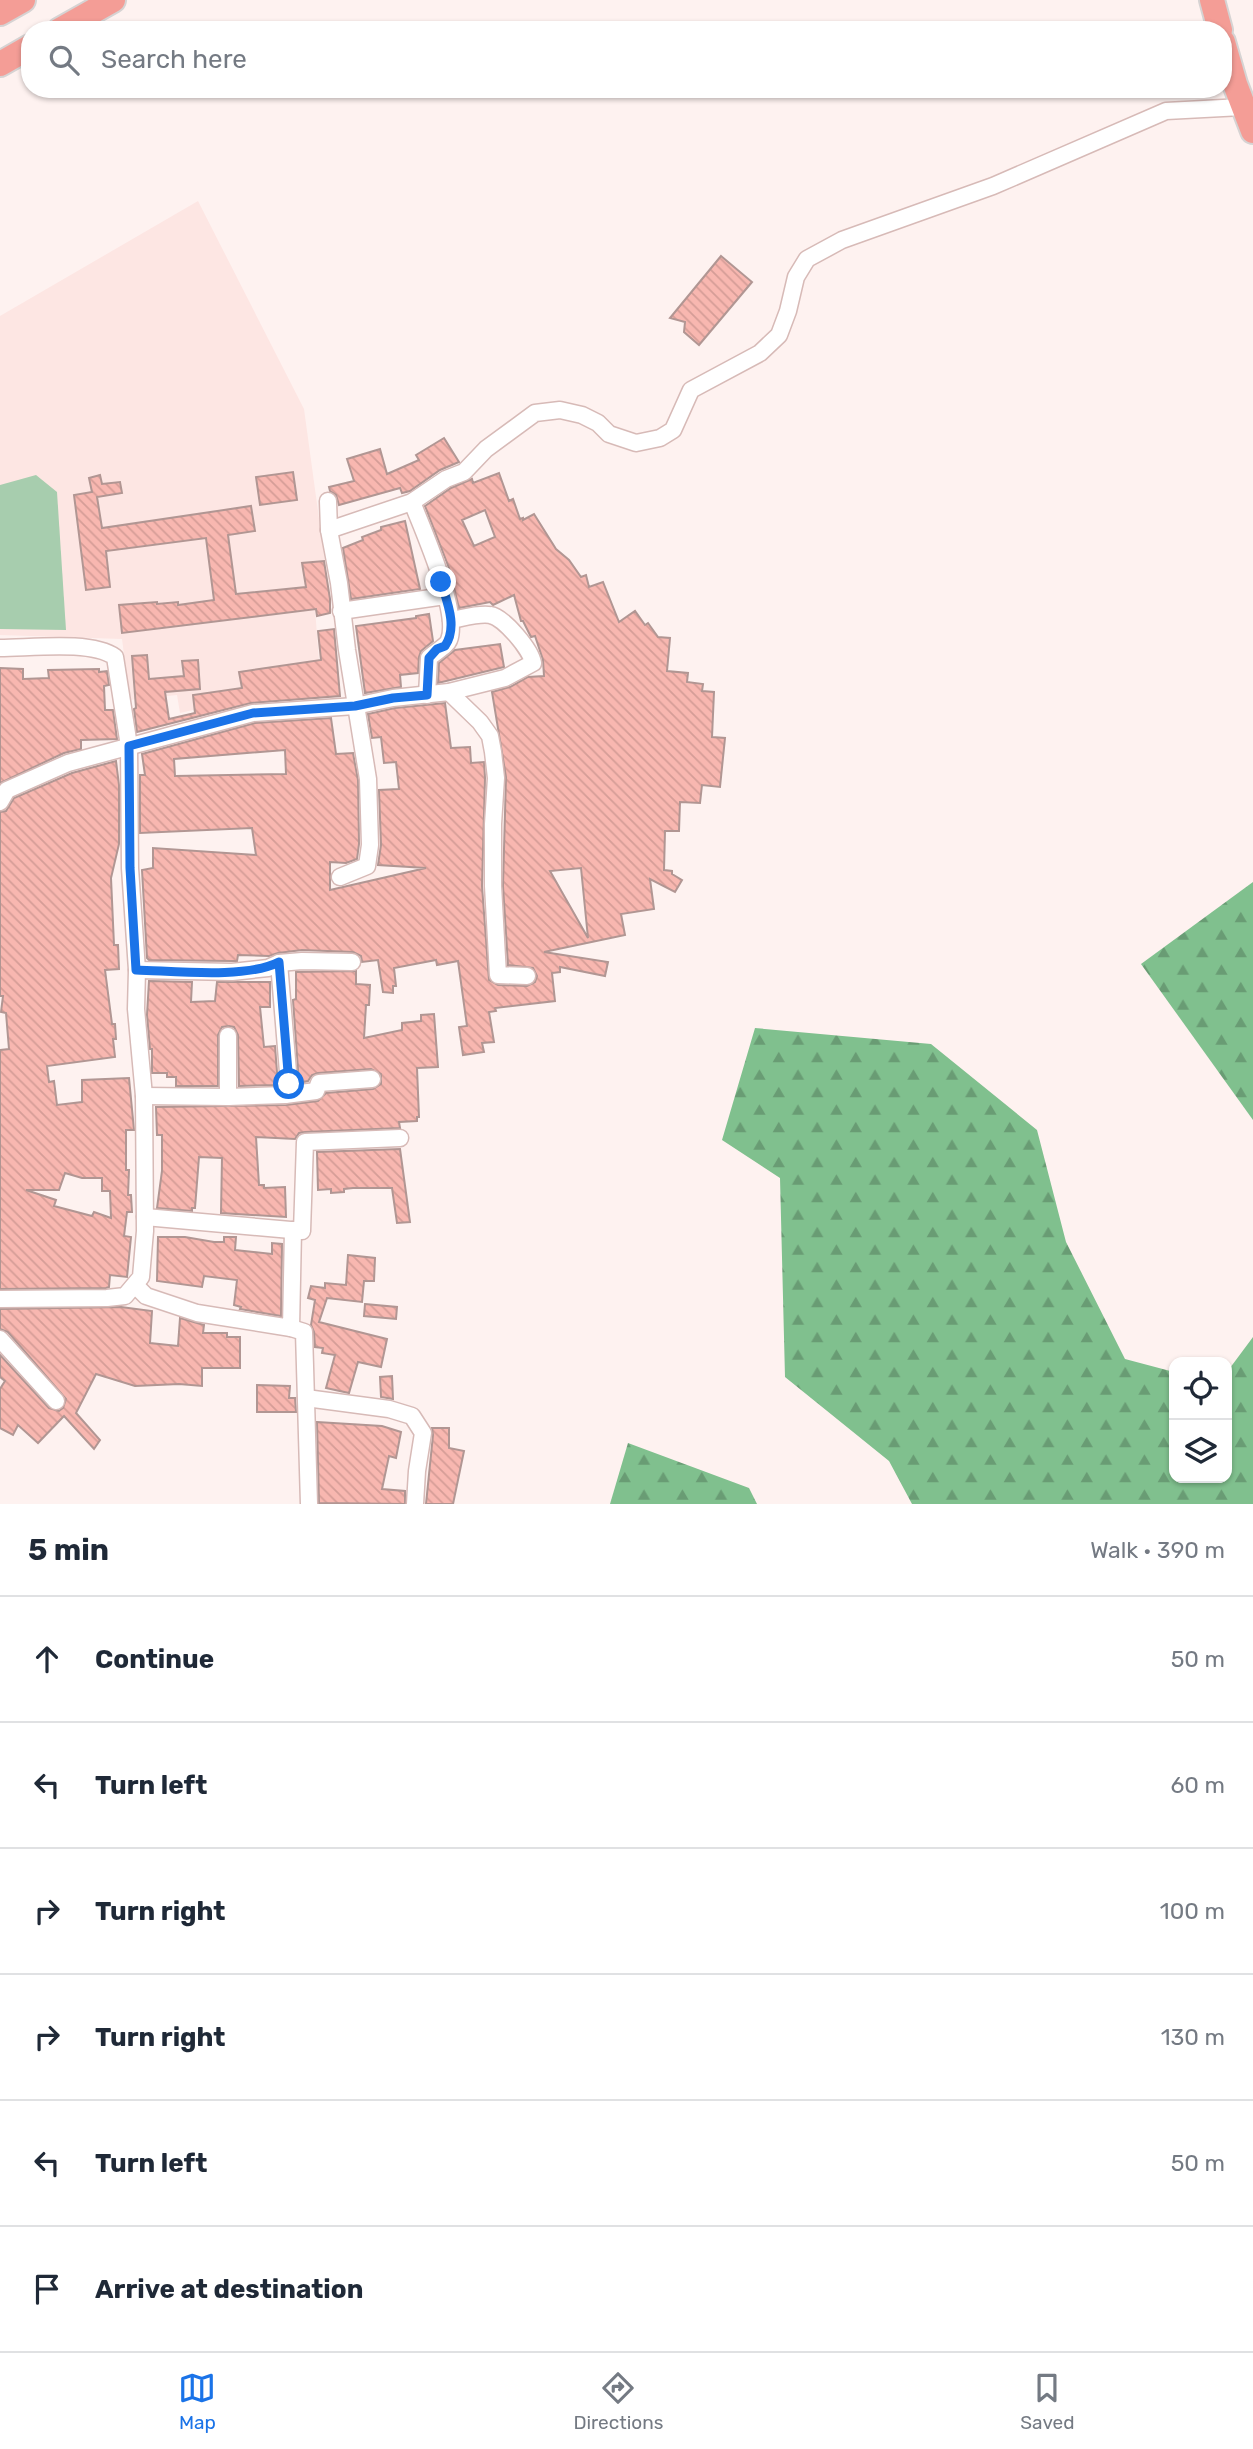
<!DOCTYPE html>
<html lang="en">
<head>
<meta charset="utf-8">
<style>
	:root { --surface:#fff; --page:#f2f2f3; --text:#1f2937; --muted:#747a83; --line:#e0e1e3; --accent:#1a73e8 }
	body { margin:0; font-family:Rubik,sans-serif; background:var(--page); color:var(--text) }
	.controls { position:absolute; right:21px; bottom:21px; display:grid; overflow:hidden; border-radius:14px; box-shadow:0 2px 5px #0004 }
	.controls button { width:63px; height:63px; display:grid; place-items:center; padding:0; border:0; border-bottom:2px solid var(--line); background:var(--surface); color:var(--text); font:35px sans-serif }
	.stop { position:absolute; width:21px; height:21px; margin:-16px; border:5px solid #1a73e8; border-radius:50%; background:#fff }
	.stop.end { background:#1a73e8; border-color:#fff; box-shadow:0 2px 7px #0008 }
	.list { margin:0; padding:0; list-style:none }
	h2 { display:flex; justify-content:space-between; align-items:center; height:91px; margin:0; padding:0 28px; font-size:30px }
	h2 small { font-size:23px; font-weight:400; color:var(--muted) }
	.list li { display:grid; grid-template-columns:46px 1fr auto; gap:21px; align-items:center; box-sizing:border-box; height:126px; padding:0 28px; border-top:2px solid var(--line) }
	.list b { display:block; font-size:26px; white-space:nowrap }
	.list em { font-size:23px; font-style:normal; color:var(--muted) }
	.icon { flex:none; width:38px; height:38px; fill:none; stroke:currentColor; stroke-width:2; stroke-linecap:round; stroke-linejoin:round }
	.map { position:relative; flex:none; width:1253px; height:1504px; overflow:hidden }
	.search { position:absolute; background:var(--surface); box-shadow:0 2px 5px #0004; left:21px; right:21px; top:21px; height:77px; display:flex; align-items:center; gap:18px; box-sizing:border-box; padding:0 24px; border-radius:28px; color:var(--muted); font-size:26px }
	.sheet { height:847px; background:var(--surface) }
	nav { display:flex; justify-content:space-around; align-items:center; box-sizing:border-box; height:98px; border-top:2px solid var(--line); background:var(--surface); font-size:19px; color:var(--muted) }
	nav a { display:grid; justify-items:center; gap:4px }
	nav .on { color:var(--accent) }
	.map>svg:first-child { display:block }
</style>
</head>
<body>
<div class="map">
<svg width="1253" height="1504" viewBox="0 0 1253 1504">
	<defs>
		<pattern id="forest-firs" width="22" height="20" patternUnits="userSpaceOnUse" patternTransform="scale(1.75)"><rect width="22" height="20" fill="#80c08e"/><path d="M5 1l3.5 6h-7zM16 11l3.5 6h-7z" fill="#699c74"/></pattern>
		<pattern id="building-back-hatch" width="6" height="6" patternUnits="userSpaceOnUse" patternTransform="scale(1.75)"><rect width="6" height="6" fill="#f8b7b0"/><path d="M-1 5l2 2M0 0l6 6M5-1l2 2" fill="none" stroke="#d59d97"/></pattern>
	</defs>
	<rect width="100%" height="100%" fill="#fef2f0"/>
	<!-- built -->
	<polygon fill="#fde6e3" points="198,201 304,409 331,606 315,609 321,686 235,700 180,713 177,695 130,700 122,639 0,635 0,316"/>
	<!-- green -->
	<polygon fill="#a7cdae" points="36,475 57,492 66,630 0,629 0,485"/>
	<!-- forest -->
	<g fill="url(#forest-firs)">
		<polygon points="1253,882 1253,1120 1141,964"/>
		<polygon points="755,1028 931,1044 1037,1130 1066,1242 1125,1359 1174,1372 1174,1478 1227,1478 1227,1372 1253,1337 1253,1504 912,1504 889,1461 785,1377 780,1178 722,1140"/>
		<polygon points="628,1443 749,1488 757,1504 610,1504"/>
	</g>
	<!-- building -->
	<g fill="url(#building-back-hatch)" stroke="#b19693" stroke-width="2" fill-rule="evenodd">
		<polygon points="721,256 752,282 699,345 684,332 685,322 670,318"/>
		<polygon points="444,438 459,462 440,470 410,491 402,493 400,488 339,505 336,495 330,491 329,487 354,481 347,459 380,449 387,474 419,460 416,455"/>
		<polygon points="293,472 297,500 260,505 256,477"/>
		<path d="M499,473L509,501L513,499L520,519L523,518V520L534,514L556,549L569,560L581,577L586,575L589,587L603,582L619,622L635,611L645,625L648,623L658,637L670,638L667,671L688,673L687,682L703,684L702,691L714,692L712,737L725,738L720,787L702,785L700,803L680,802L679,831H665L664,870L672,871V874L682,880L675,892L650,879L654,909L621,914L625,935L544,952L608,962L605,976L560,967V972L552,973L555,1001L495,1008L496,1011L489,1012L494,1042L482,1043L484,1052L463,1055L459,1027L467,1026L458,961L437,965L436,960L394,968L396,986H393V993L383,992L378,960L362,962L361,956L353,952L302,950L278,953L269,956L238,955L237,961H232L149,960L147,958L142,870L153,868V848L256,855L252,828L140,833V775H145L142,754L255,723L331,718L336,754L353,753L358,780L359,844L357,859L346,863L330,862V890L426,868L378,865L381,845L379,790L399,789L396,762L384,763L381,737L372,738L368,714L395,708L445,703L451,748L470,747L471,763L484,762L485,778L482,886L489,980L498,985L527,986L535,982L537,976L533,968L508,965L503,886L506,777L492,692L510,687L528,677L544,676L543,660L535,636L531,637L523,621H521L514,595L493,605L490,602L459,608L449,568L425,506L451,488L472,479L473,483ZM485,510L495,537L474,546L462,520ZM285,750L286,774L175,776L174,759ZM581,868L588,938L550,871Z"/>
		<polygon points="100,475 102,484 120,482 122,493 97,497 102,528 251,506 255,531 228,535 236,594 306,587 302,563 324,561 330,599 330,613 317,616 316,609 122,633 119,605 157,602 157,604 178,602 178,605 214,600 206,538 106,551 110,587 86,590 74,495 92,492 89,478"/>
		<polygon points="405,521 420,589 351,599 343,548 363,540 362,537 381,530 381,527"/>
		<polygon points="429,614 433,641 421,651 419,657 418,673 400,675 401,687 365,693 356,626 416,618 416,616"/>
		<polygon points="334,629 340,696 251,703 137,732 134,709 136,708 132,656 147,655 149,679 184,676 182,661 198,660 200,689 165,692 169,719 195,713 193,695 242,688 239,672 321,660 318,631"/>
		<polygon points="500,644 504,667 438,683 439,663 455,650"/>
		<polygon points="0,668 23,669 23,679 49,678 48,670 99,669 99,672 107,671 109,685 104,686 105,710 113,710 117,739 81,740 81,749 64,753 0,783"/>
		<path d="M116,761L119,785V844L111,878L114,945H118L119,969L105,970L112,1024H115L116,1039H113L115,1057L47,1066L49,1082L54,1081L57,1105L82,1102V1080L129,1078L134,1130H126V1170H129L128,1195H131L132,1212H127L124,1236L131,1237L127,1277L110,1275L109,1287L106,1288L0,1289V1050L9,1049L6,1013L1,1012L3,996H0V812L6,811L14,798L72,773ZM65,1173L82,1178H102V1191H110L111,1218L94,1212L92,1216L54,1206L56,1200L26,1190H59Z"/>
		<polygon points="356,971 356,984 370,985 369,1005 366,1005 364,1038 402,1030 402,1023 421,1021 421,1015 434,1014 438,1067 417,1068 419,1117 417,1117 417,1121 399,1122 400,1128 305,1132 299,1133 295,1139 256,1137 259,1185 264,1185 264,1188 285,1187 286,1217 221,1213 222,1158 199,1157 195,1208 192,1208 192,1211 157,1208 162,1171 162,1135 157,1135 156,1107 286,1105 318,1101 326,1093 373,1089 381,1084 381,1074 371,1069 318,1073 312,1075 308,1081 299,1083 293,1000 296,999 296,972"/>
		<polygon points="149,981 192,982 191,1002 215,1001 217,982 270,982 270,1007 260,1007 264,1047 275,1046 278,1085 239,1086 238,1035 234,1027 229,1026 222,1027 218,1035 218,1086 176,1086 176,1077 167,1077 167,1073 152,1073 152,1049 150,1049 147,1015"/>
		<polygon points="400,1149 410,1222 397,1223 392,1188 353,1188 344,1189 344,1192 331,1193 331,1189 318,1190 317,1152"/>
		<polygon points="158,1237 185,1237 214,1242 224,1242 224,1237 236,1237 235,1250 272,1254 272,1243 282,1244 281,1316 240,1309 241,1307 234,1305 237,1280 204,1276 202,1287 157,1281"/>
		<polygon points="348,1255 375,1258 374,1281 364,1281 362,1302 327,1298 319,1322 387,1339 381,1367 358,1362 349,1393 326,1388 335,1355 322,1353 323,1348 315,1347 314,1332 311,1325 315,1300 308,1298 311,1286 325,1288 325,1283 346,1285"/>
		<polygon points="365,1304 397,1307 396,1319 364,1316"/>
		<polygon points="121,1307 152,1311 150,1343 178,1346 180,1318 204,1325 203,1333 227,1333 227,1337 240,1337 240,1368 202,1368 202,1386 179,1384 135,1386 96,1374 76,1413 100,1440 94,1449 64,1416 38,1443 18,1425 13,1435 0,1428 0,1389 5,1381 0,1377 0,1355 49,1408 59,1411 63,1408 66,1399 8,1332 0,1329 0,1309"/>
		<polygon points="392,1376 393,1399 381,1397 380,1377"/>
		<polygon points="257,1385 290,1386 289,1398 295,1398 296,1412 257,1412"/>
		<polygon points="317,1422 382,1426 401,1432 396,1458 389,1456 382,1489 405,1491 405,1504 319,1503"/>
		<polygon points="432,1428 449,1428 449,1448 464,1451 453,1504 426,1504 433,1435"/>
	</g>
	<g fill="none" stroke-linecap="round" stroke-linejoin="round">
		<defs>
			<g id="minor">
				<polyline points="328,501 329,530 339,583 347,650 368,779 370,845 367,866 340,877"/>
				<path d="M412,502C423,530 460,613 449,640C447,646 435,652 429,658L427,695"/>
				<polyline points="329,530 412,502 446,479 464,472 486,449 535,413 560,410 582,415 598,423 609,434 636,443 660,438 673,430 691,390 760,353 779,335 788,311 796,277 807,259 842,240 993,186 1166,111 1242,107"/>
				<polyline points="341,611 445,596"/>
				<path d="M0,648C31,648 91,640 115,657L129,746L130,868L137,970L136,1009L144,1096L145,1231L141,1277L125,1296L107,1298L0,1299"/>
				<polyline points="449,692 480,722 490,736 493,752 496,778 493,824 493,886 498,975 527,976"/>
				<path d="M0,802L7,790L68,763L253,713L355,706L393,698L449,692L505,678L533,663C531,650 504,617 490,615C479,613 463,618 451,620"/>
				<polyline points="279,963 289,1084 285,1095"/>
				<polyline points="137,970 232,972 268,968 279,963 302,961 352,962"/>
				<polyline points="228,1036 228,1097"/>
				<polyline points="144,1096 228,1097 285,1095 316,1091 319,1083 372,1079"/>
				<polyline points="145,1217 302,1231 305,1142 400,1138"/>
				<polyline points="136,1286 146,1296 197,1313 291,1328 293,1230"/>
				<polyline points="291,1328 304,1332 309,1504"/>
				<polyline points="0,1339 56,1401"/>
				<polyline points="306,1398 389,1409 412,1416 423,1433 417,1471 415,1504"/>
			</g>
			<g id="highway">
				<polyline points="1212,0 1220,30"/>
				<polyline points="0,13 23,0"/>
				<polyline points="60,30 113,0"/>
				<polyline points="1223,42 1235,84 1253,131"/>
				<polyline points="0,64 30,47"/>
			</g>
		</defs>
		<!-- minor casing -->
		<use href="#minor" stroke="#d7bab7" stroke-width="19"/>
		<!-- highway casing -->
		<use href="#highway" stroke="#d6d3d3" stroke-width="28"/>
		<!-- minor -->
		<use href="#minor" stroke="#fff" stroke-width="16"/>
		<!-- highway -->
		<use href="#highway" stroke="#f49d96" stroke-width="24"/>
	</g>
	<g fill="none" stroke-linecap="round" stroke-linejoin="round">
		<!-- route -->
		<path stroke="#1a73e8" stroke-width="9" d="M289,1084L279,962C246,979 175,971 136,970L130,868L129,746L253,713L355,706L393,698L427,695L429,658L437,649L445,646C458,627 447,602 441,582"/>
	</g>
</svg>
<div class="controls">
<button><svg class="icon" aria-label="locate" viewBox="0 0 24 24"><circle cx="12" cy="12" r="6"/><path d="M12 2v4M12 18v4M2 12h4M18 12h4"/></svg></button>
<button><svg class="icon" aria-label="layers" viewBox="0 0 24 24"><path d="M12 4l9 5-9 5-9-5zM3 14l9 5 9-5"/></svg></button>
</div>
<div class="stop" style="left:289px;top:1084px"></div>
<div class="stop end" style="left:441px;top:582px"></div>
<div class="search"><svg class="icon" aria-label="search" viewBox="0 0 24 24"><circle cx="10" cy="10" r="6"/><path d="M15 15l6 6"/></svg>Search here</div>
</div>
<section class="sheet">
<h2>5 min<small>Walk · 390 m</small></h2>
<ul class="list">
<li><svg class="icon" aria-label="ahead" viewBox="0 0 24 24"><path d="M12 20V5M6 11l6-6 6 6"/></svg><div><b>Continue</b></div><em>50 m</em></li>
<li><svg class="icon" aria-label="left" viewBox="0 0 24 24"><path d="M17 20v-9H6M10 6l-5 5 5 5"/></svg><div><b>Turn left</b></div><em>60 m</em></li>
<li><svg class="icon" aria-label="right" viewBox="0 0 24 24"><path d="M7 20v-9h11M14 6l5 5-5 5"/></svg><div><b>Turn right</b></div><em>100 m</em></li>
<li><svg class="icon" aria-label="right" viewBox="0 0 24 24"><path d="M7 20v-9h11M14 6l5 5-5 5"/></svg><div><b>Turn right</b></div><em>130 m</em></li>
<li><svg class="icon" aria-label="left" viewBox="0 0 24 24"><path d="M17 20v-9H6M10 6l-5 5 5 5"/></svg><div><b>Turn left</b></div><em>50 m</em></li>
<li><svg class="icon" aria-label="arrive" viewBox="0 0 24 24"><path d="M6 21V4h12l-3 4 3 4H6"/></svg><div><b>Arrive at destination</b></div></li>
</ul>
</section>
<nav>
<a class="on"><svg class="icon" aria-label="map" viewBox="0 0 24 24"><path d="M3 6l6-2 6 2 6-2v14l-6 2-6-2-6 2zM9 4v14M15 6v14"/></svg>Map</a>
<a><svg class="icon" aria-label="directions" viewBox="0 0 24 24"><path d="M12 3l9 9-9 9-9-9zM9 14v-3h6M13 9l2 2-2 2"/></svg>Directions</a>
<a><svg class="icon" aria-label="saved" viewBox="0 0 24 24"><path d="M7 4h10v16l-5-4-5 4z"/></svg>Saved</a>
</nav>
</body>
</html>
